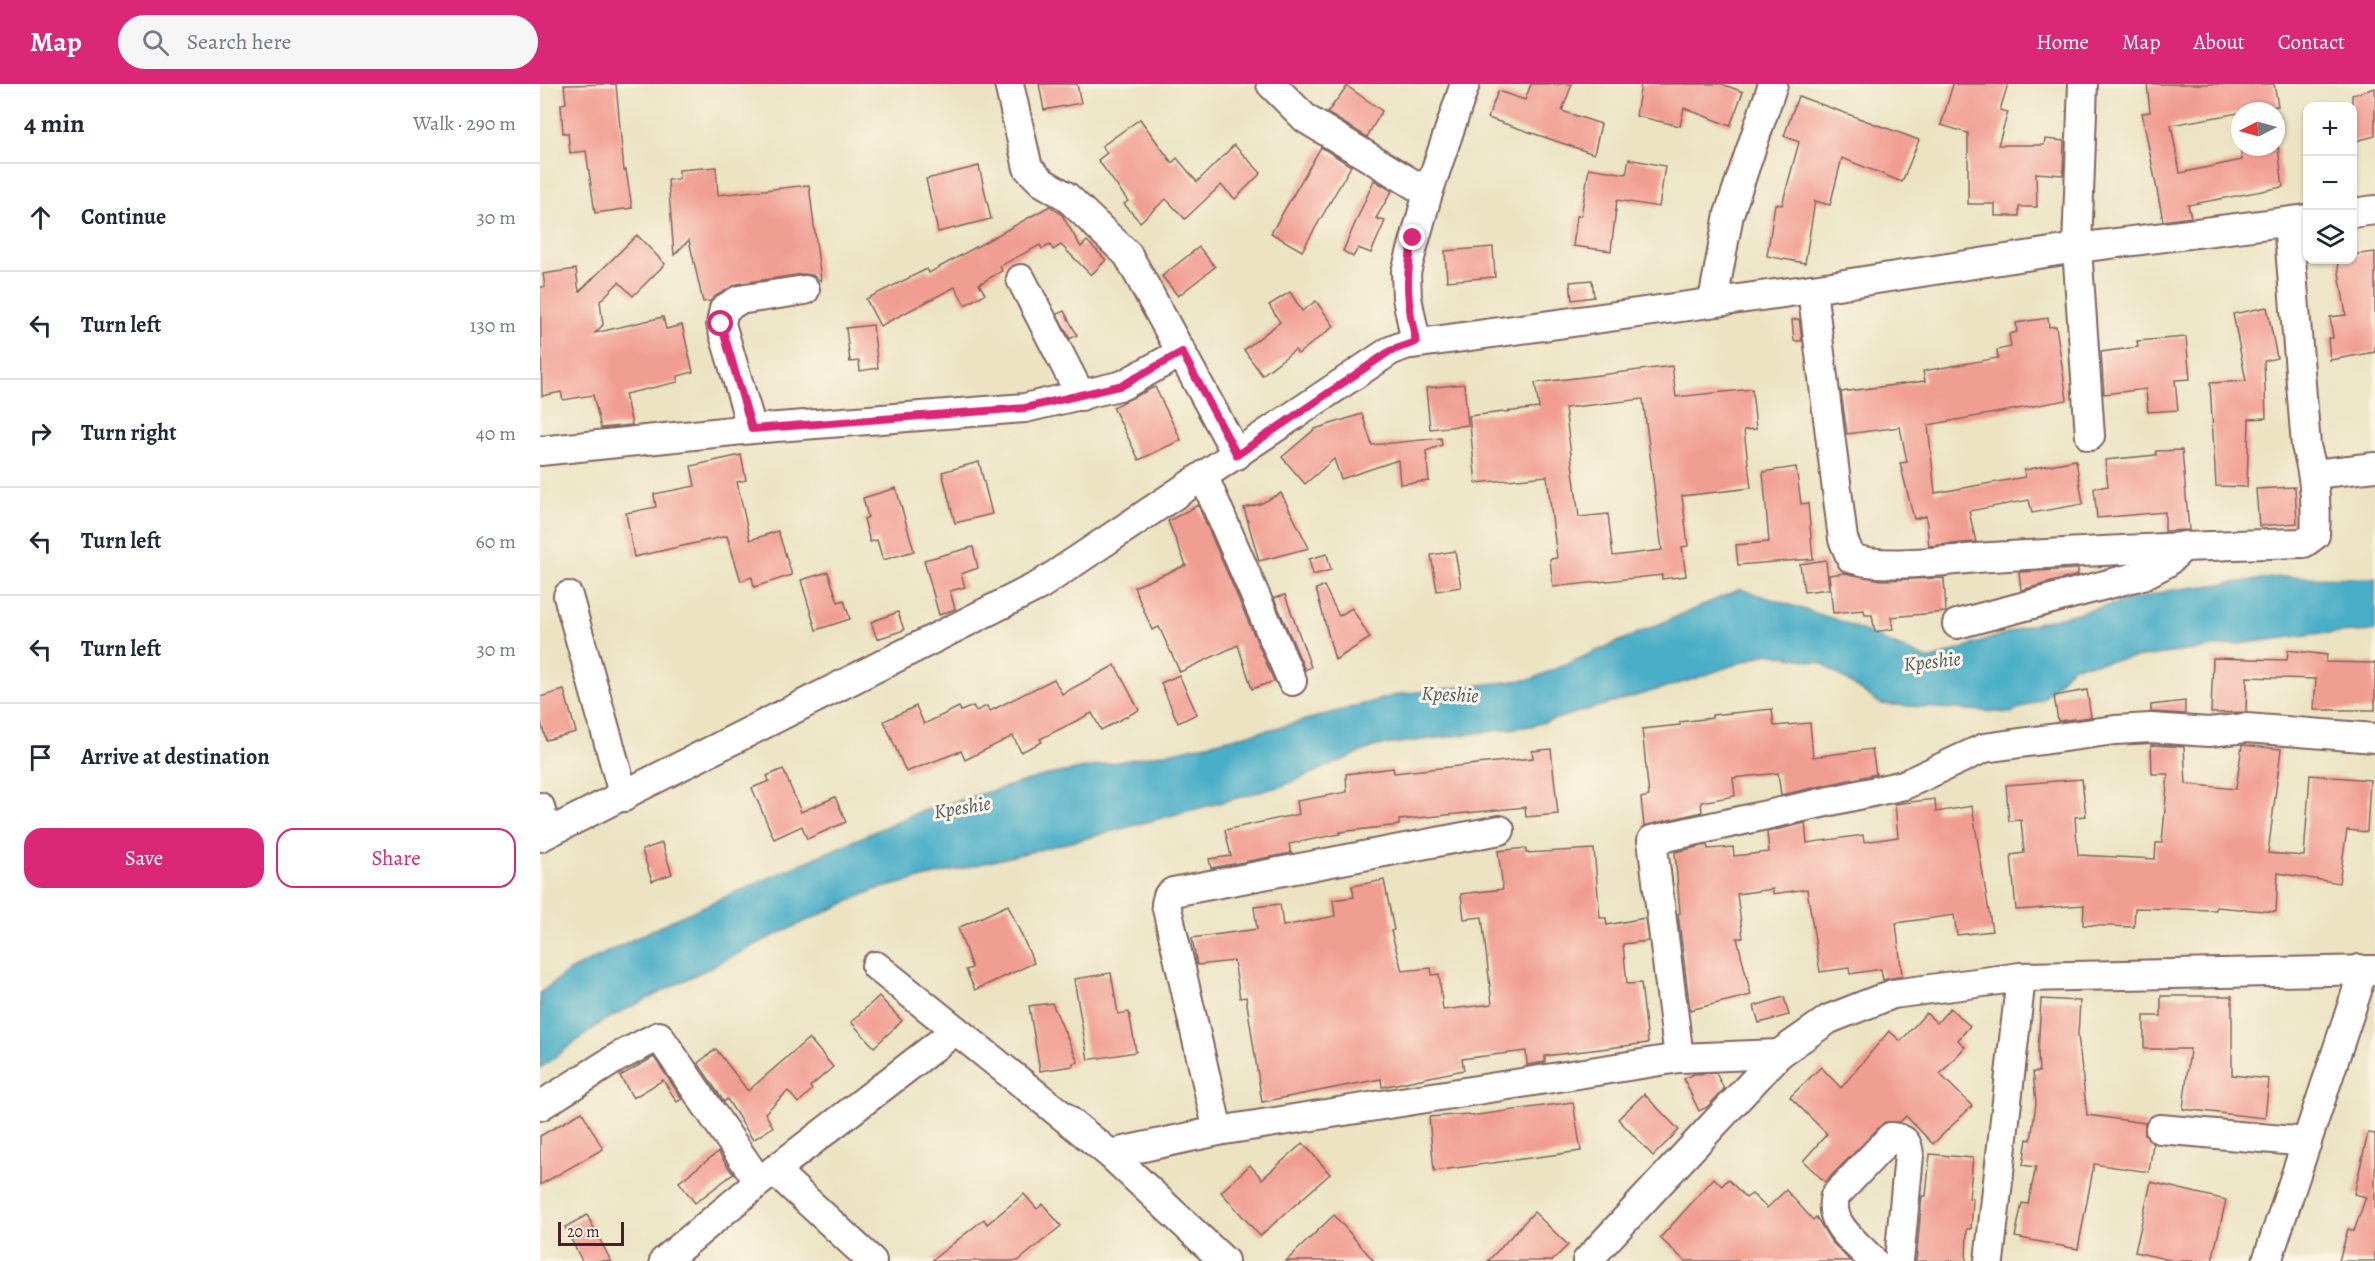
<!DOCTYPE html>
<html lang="en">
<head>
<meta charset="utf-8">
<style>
	:root { --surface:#fff; --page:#f6f6f7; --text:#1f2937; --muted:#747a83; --line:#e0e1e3; --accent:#db2777 }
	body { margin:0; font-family:Alegreya,serif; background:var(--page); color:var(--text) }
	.controls { position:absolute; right:18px; top:18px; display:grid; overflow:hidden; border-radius:12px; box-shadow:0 2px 4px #0004 }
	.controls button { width:54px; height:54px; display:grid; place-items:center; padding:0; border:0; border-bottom:2px solid var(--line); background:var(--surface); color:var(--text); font:30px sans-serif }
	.compass { position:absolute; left:1691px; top:18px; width:54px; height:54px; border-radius:50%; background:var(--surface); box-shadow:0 2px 4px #0004; rotate:264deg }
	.scale { position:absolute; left:18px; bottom:15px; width:66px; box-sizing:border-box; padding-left:6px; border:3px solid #4a1f2b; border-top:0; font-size:16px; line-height:21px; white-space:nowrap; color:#4a1f2b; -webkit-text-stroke:4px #fcf5e5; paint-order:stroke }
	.stop { position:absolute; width:18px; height:18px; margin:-14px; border:4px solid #db2777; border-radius:50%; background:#fff }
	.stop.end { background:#db2777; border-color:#fff; box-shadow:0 2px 6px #0008 }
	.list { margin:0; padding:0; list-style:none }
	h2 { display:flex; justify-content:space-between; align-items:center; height:78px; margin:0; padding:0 24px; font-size:26px }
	h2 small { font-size:20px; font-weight:400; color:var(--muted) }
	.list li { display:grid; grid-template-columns:39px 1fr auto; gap:18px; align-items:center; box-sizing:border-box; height:108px; padding:0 24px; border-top:2px solid var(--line) }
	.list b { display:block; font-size:22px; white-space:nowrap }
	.list em { font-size:20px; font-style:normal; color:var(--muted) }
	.actions { display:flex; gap:12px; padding:18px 24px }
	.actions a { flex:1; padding:14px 0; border:2px solid var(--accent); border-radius:18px; text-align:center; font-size:21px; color:var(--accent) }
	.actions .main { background:var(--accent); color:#fff }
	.icon { flex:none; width:33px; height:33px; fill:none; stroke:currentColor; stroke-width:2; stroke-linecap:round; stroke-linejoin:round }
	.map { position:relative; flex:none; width:1835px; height:1177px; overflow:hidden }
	header { display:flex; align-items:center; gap:36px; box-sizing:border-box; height:84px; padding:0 30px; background:var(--accent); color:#fff }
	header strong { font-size:28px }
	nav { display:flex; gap:33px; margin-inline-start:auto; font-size:21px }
	.search { width:420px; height:54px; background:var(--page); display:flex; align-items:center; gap:15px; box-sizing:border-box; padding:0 21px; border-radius:33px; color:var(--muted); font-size:22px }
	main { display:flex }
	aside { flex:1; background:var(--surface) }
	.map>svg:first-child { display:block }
</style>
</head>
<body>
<header>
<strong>Map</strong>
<div class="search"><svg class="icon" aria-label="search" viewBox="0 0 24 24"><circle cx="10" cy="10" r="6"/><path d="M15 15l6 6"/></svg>Search here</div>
<nav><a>Home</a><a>Map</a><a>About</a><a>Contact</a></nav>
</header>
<main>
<aside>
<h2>4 min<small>Walk · 290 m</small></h2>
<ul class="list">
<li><svg class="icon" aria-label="ahead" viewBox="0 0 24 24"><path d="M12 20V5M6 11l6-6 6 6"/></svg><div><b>Continue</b></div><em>30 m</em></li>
<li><svg class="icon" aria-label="left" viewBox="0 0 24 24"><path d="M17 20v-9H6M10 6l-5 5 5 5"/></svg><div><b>Turn left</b></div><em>130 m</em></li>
<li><svg class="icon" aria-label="right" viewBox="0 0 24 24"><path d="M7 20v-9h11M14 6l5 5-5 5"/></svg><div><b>Turn right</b></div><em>40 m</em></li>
<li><svg class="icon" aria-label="left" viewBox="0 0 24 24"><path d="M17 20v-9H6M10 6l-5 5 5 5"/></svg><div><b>Turn left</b></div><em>60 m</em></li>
<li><svg class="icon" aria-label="left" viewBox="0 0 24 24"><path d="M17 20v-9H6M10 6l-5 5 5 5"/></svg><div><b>Turn left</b></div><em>30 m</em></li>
<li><svg class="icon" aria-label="arrive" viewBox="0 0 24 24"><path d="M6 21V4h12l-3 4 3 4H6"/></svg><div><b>Arrive at destination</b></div></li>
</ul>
<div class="actions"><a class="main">Save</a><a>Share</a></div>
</aside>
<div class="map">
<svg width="1835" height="1177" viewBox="0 0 1835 1177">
	<rect width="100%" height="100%" fill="#fcf5e5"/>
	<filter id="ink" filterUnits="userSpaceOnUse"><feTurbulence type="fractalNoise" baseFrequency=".0167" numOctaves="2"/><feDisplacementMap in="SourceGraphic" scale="12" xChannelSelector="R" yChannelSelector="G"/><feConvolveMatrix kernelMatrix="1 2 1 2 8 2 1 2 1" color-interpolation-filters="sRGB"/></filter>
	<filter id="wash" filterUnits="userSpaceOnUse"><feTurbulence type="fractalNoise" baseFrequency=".008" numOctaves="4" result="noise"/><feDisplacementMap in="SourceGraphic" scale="24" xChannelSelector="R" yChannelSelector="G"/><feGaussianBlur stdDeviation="1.35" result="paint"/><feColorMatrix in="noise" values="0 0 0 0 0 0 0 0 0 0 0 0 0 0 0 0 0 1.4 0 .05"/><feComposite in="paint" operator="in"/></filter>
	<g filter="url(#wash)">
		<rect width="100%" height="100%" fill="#ebe3c2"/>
		<!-- water -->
		<polygon fill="#48aec7" stroke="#496679" stroke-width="1.5" points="1740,493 1835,494 1835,547 1774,550 1533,582 1504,614 1471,629 1341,620 1281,579 1228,569 1151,596 991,642 836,662 742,702 543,755 334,806 231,853 65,936 0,984 0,909 29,887 135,835 379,728 503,692 642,666 744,642 860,610 992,595 1200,505 1303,538 1389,576 1496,539 1632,506"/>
		<g id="blocks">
			<!-- building -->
			<g fill="#f19e92" fill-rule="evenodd">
				<polygon points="76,0 84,87 86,86 92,124 55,129 46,67 30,69 28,49 23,49 21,20 26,19 24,1"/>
				<polygon points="499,0 537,0 541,19 504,26"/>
				<polygon points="991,0 1032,0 1022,27 1061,40 1054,70 948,34 958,7 985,16"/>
				<polygon points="1101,0 1182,0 1203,8 1190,42 1144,24 1140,42 1096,32"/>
				<polygon points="1413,0 1468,0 1460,26 1468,28 1458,61 1504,61 1505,55 1524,57 1523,91 1496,89 1497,123 1479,123 1479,132 1455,132 1455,120 1428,120 1428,49 1401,41"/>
				<polygon points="1607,0 1734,0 1738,22 1631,41 1640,89 1702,76 1700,63 1738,63 1743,103 1648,121 1651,133 1623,137 1602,29 1610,28"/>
				<polygon points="807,2 842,27 827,53 787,29"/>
				<polygon points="1835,4 1835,52 1812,58 1812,11"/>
				<polygon points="1258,12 1379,56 1362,98 1302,74 1290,121 1275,117 1265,179 1227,172 1235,120 1242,121 1259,58 1244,52"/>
				<polygon points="600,35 632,79 637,74 657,98 694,61 721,89 695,115 681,101 645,135 626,115 600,138 584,120 588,117 558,76 567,69 562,62"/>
				<polygon points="781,63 811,82 762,167 731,149"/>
				<polygon points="1089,75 1125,82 1119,123 1077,116 1071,167 1033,162 1037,132 1041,132 1049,84 1086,90"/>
				<polygon points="439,82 451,135 398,148 386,95"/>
				<polygon points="176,83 178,111 269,101 281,197 272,191 263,190 197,200 170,217 163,218 149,156 134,171 128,96 139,95 139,86"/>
				<polygon points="834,96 852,107 836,134 845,137 831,169 818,164 813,173 803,167"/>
				<polygon points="510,122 522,131 541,163 547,157 566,176 551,191 521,161 513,166 510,161 502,165 500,161 460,182 462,187 439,200 445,210 425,221 415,203 340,242 326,215 387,185 389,189"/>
				<polygon points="97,151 125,180 93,212 79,198 60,217 63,241 55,249 123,233 126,245 142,241 153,288 138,292 138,298 85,310 92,341 61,344 53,311 23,316 21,308 2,312 0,203 5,203 3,190 36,185 39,208"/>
				<polygon points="659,163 675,183 638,212 622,192"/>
				<polygon points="953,163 955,193 907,197 905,167"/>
				<polygon points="1835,168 1835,268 1790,276 1788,254 1793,254 1790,233 1806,231 1797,176 1812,176 1812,171"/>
				<polygon points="1052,196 1054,213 1032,216 1030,198"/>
				<polygon points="750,208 762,227 776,217 794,242 758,270 755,266 722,291 704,266 740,238 729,221"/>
				<polygon points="1727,223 1737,274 1724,277 1726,334 1709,335 1707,403 1676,402 1670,299 1706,297 1693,230"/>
				<polygon points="524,227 537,251 530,255 517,230"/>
				<polygon points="1508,234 1509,243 1516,242 1527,316 1388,341 1395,409 1485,393 1484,386 1536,376 1543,420 1492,429 1489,416 1429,427 1436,458 1389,462 1386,432 1374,435 1360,379 1367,378 1360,343 1307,350 1301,308 1385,297 1383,287 1458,274 1457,266 1471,263 1469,250 1477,248 1476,239"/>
				<polygon points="1259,235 1262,257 1254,257 1252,236"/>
				<polygon points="333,241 338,284 320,287 319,277 310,278 306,244"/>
				<polygon points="1646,253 1650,295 1635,296 1638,326 1608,328 1606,305 1564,310 1561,268 1598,263 1597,257"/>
				<path d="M1132,282L1136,313L1212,305L1216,345L1204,346L1211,404L1142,412L1148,462L1142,463L1146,492L1122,495V491L1013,503L1010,475L1017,474L1007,392L936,399L929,332L999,324L995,299ZM1103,315L1122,466L1073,472L1068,430L1039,433L1025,324Z"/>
				<polygon points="924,300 928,341 890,345 886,304"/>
				<polygon points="615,303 641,356 599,376 573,323"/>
				<polygon points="822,330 832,361 901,354 902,361 886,367 889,397 860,400 858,376 801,395 794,375 765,400 742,373 775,345"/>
				<polygon points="1642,366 1649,446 1625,447 1625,428 1557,434 1554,404 1568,402 1565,376 1616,371 1616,367"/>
				<polygon points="201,371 206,396 197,398 210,456 238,447 252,491 214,503 212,493 201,497 187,452 94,473 86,429 116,423 114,410 155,402 151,382"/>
				<polygon points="439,378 452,430 415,439 402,388"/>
				<polygon points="1256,383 1261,420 1268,419 1273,475 1198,481 1196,461 1229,458 1223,388"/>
				<polygon points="1755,403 1757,439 1719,442 1716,405"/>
				<polygon points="356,404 374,467 343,476 337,456 330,458 324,435 328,433 323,414"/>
				<polygon points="741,409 769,464 719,477 704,424 720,420"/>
				<polygon points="658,421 734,597 712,605 698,561 640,588 619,543 612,546 594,503 646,481 628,437"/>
				<polygon points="433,463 438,484 421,490 425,503 410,507 415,525 399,531 384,476"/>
				<polygon points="915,467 921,503 897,507 891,471"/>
				<polygon points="787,470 791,486 773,491 769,475"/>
				<polygon points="1286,476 1289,505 1264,508 1260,480"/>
				<polygon points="1538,485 1538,491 1481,506 1479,488"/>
				<polygon points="288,488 298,518 304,516 310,535 276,546 261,496"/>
				<polygon points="1305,489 1341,496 1404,494 1406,528 1351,533 1353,545 1335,548 1332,531 1325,531 1324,526 1293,529 1289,491"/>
				<polygon points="784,502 799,532 812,524 830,554 795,576 776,505"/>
				<polygon points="745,511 771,583 765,586 734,514"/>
				<polygon points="358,528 364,546 337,555 331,538"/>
				<polygon points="1748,566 1787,571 1786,578 1835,579 1835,626 1774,626 1776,595 1707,593 1706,628 1671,629 1673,574 1747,576"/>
				<polygon points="575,581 599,626 561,646 552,629 500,655 502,658 481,668 473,652 425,676 421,667 366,688 344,637 376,622 384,640 419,623 421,627 433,622 436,627 447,622 450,627 514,595 522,610"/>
				<polygon points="639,591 657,630 638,639 621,599"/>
				<polygon points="24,606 36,648 6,656 0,635 0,613"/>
				<polygon points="1547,606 1551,633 1518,637 1514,612"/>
				<polygon points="1645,617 1645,630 1611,628 1611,621"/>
				<polygon points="1232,625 1234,642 1270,639 1273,673 1332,665 1336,690 1241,711 1238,689 1193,694 1195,712 1161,718 1162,728 1104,742 1101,714 1109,712 1102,645 1140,641 1140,638 1172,634 1172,631"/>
				<polygon points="1611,661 1644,663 1646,700 1696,705 1702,661 1741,665 1728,769 1764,772 1770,691 1830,696 1827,748 1807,746 1799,799 1738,789 1736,828 1676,823 1676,826 1595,824 1594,843 1543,841 1544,821 1476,826 1471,771 1484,769 1481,736 1469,737 1466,701 1542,695 1546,732 1535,733 1538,771 1615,775 1616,759 1622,759 1628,690 1612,690"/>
				<polygon points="1011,665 1018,730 986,733 985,723 859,736 859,741 800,748 800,750 749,760 751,769 671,784 669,775 691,772 685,746 759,730 757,717 807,708 806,690 853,684 854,689 993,674 992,667"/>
				<polygon points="243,685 261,728 295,713 306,738 267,755 262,742 234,755 212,704 229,697 227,692"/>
				<polygon points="1395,715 1396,728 1432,722 1452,847 1417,851 1414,831 1356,839 1362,892 1343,896 1341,885 1310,890 1309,884 1280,888 1267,805 1233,810 1233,805 1197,810 1203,854 1197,854 1211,911 1150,926 1138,830 1140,829 1135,768 1167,761 1168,765 1193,763 1194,772 1229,768 1227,748 1265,739 1267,759 1323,751 1324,758 1358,753 1355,720"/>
				<polygon points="122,759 132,790 112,797 102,766"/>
				<polygon points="986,764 986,769 1054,765 1060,834 1066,834 1067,841 1105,834 1108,857 1083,860 1087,900 1101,899 1108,959 1005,972 1005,978 987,981 986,967 945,972 922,975 924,986 842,1003 841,995 722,1018 706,913 700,914 694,877 657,881 652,854 717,845 714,823 740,820 743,842 795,832 793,816 814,813 812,802 844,796 854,846 851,847 862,887 891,884 892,891 899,890 903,926 952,920 942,833 924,835 921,810 963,805 958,767"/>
				<polygon points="468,821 494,879 435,906 426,886 432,884 418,844"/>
				<polygon points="571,889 578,930 589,928 596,968 548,976 534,895"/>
				<polygon points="339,912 362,937 334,963 311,938"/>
				<polygon points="1621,912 1692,912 1692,991 1729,995 1725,1034 1643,1025 1650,965 1604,965 1604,932 1621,932"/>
				<polygon points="1244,913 1249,931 1219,939 1214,922"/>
				<polygon points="1501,915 1540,917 1538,951 1547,1031 1605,1039 1605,1051 1613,1060 1609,1088 1554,1080 1538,1165 1475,1153 1482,1119 1488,1120 1496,1083 1483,1081 1487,1055 1491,1056 1496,1019 1493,988 1499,988 1498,970"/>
				<polygon points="512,919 538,978 533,979 533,982 500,987 489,922"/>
				<polygon points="1410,924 1430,942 1418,956 1425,963 1400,990 1432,1022 1393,1060 1366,1032 1360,1038 1345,1038 1285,1098 1263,1077 1287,1050 1250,1013 1281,983 1301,1004 1349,947 1361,957 1386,929 1397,939"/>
				<polygon points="269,954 293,983 270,1003 272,1006 258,1019 248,1007 225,1029 233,1043 213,1056 187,1015 184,1018 158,979 176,965 208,1007"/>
				<polygon points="114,973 142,1015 137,1018 123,996 93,1014 80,992"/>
				<polygon points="1176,989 1184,1005 1167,1023 1159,1027 1144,995 1154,990"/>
				<polygon points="1104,1010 1139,1046 1113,1072 1078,1035"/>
				<polygon points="1033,1018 1041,1067 894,1087 889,1033 929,1030 930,1032"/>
				<polygon points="42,1028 63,1065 0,1101 0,1052"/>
				<polygon points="1828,1049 1835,1050 1835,1177 1799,1177 1808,1145 1814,1147 1826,1113 1814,1110"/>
				<polygon points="763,1059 790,1090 720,1152 681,1108 710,1081 722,1095"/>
				<polygon points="178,1068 193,1090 155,1119 139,1098"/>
				<polygon points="1390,1070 1433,1074 1429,1115 1433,1115 1431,1145 1427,1145 1426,1177 1376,1177 1382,1112 1386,1112"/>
				<polygon points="1174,1094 1182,1102 1188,1095 1206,1114 1212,1110 1227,1124 1246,1106 1273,1136 1276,1133 1280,1139 1291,1157 1310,1177 1145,1177 1120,1154"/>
				<polygon points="1611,1098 1686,1116 1672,1177 1634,1177 1595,1168"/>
				<polygon points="484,1110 497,1125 503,1120 521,1142 478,1177 391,1177 444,1135 447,1140"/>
				<polygon points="994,1128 1028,1161 1012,1177 948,1177"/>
				<polygon points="47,1131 71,1177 42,1177 25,1143"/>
				<polygon points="794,1131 834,1177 746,1177"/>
			</g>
		</g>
	</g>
	<g filter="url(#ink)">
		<use href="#blocks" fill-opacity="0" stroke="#826460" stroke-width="1.5"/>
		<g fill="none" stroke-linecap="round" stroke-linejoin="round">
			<defs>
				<g id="minor">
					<polyline points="469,0 488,84 502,98 526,112 588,171 697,371"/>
					<polyline points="731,0 766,35 888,109"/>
					<polyline points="1543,0 1537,164 1550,352"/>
					<polyline points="1812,129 1835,126"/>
					<polyline points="481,195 541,312"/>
					<path d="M1272,205L1303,455L1311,474C1344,486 1415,475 1452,473C1556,467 1660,461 1764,459L1775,451C1777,420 1775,392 1766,362L1748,138"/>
					<polyline points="1173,217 1189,130 1233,0"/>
					<polyline points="876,258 867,214 866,188 888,109 925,0"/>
					<polyline points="212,345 181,240 184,225 199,216 265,206"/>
					<polyline points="0,367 212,345 485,324 583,301 642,268"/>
					<polyline points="1774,390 1835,383"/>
					<polyline points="664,393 752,597"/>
					<polyline points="28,512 84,713"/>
					<polyline points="1417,540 1603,491 1626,479 1644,462"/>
					<polyline points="0,723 6,749"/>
					<polyline points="0,753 500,501 850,267 865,261 1272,205 1537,164 1768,135"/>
					<polyline points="336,882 570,1070 684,1177"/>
					<polyline points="1139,974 1112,756 1364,701 1444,664 1575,646 1611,644 1669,648 1706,644 1835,654"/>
					<polyline points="0,1022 78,973 119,952 219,1098"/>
					<polyline points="1620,1045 1767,1058"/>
					<polyline points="678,1047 626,820 628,812 633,808 960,746"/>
					<polyline points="570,1070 678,1047 1139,974 1239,970 1289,935 1353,910 1481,893 1835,886"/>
					<polyline points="234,1086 332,1177"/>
					<polyline points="124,1177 219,1098 415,947"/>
					<polyline points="1047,1177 1239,970"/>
					<path d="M1333,1177C1316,1158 1287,1140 1295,1112L1351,1053C1364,1054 1368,1058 1369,1071L1359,1177"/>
					<polyline points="1449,1177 1481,893"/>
					<polyline points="1727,1177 1817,907 1819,885"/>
				</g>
			</defs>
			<!-- minor casing -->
			<use href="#minor" stroke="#826460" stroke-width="32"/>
			<!-- minor -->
			<use href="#minor" stroke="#fff" stroke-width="28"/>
		</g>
	</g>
	<g fill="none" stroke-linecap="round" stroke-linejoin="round" filter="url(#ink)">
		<!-- route -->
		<path stroke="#db2777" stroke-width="8" d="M181,240L212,345L485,324L583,301L642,268L697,371L850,267L876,258C867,216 865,196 873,154"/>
	</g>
	<g text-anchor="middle" stroke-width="6" stroke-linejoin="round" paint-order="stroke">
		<!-- water labels -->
		<g font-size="20" font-style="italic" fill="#495869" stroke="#fcf5e5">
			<text transform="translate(1392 577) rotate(-6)" y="7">Kpeshie</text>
			<text transform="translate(910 610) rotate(3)" y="7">Kpeshie</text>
			<text transform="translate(422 723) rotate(-9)" y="7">Kpeshie</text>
		</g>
	</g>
</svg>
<div class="controls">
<button>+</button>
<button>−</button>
<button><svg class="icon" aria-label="layers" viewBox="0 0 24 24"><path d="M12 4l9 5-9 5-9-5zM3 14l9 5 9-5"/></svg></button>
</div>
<svg class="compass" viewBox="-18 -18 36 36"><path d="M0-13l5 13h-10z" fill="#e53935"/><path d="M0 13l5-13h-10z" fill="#747a83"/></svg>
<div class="scale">20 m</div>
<div class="stop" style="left:181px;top:240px"></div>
<div class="stop end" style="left:873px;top:154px"></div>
</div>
</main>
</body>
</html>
